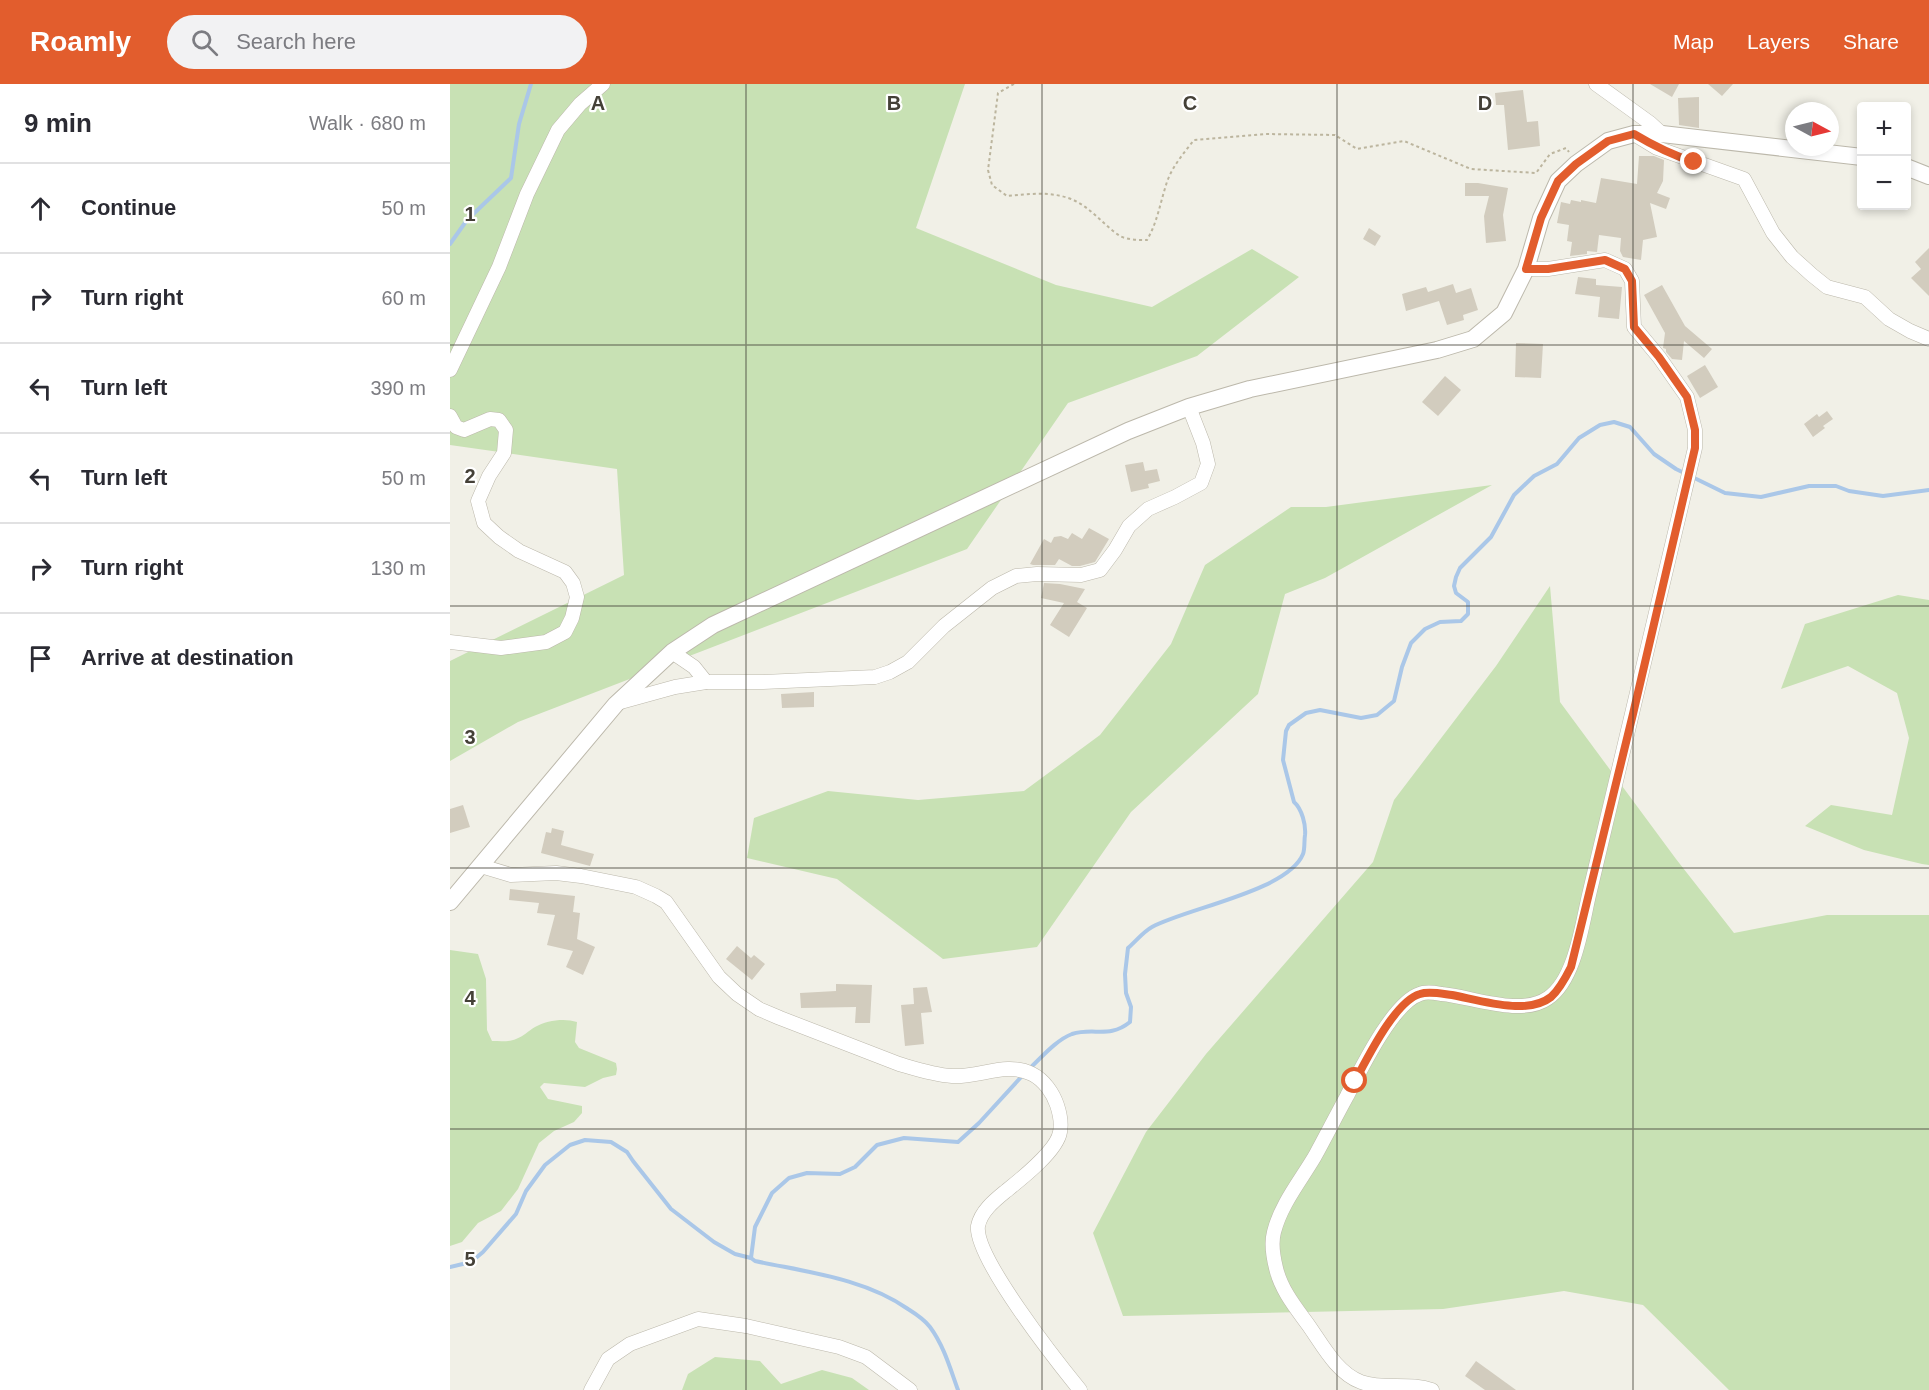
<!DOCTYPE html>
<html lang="en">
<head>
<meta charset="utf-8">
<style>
	:root { --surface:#fff; --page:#f2f2f3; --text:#2b2b33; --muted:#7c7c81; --line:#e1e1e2; --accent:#e25d2d }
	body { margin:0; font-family:Helvetica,sans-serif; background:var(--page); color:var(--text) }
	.controls { position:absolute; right:18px; top:18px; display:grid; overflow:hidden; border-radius:6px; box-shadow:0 3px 9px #0003 }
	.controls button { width:54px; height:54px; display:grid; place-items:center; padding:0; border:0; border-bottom:2px solid var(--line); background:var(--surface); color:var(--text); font:30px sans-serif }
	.compass { position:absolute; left:1335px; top:18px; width:54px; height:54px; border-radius:50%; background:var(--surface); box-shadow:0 3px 9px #0003; rotate:97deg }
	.stop { position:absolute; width:18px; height:18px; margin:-14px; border:4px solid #e25d2d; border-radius:50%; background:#fff }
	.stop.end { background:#e25d2d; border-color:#fff; box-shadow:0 2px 6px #0008 }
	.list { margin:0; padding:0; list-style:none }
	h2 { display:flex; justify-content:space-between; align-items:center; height:78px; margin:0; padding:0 24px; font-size:26px }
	h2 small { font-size:20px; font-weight:400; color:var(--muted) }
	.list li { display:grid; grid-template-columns:39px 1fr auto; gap:18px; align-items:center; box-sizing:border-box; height:90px; padding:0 24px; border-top:2px solid var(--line) }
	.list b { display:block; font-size:22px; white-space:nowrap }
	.list em { font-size:20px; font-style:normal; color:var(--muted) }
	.icon { flex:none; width:33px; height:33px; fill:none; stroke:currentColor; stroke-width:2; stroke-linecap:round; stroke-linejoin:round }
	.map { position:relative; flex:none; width:1479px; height:1306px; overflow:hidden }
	header { display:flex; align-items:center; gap:36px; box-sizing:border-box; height:84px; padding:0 30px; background:var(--accent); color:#fff }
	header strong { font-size:28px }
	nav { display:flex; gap:33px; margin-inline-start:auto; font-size:21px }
	.search { width:420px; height:54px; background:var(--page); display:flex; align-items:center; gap:15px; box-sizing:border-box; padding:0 21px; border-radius:33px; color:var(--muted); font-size:22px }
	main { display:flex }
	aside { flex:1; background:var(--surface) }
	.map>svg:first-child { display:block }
</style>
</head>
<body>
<header>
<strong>Roamly</strong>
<div class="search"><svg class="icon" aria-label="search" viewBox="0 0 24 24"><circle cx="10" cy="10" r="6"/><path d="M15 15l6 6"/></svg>Search here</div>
<nav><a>Map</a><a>Layers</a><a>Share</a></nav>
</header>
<main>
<aside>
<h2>9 min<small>Walk · 680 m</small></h2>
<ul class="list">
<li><svg class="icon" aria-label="ahead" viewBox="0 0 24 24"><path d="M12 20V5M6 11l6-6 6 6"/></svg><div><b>Continue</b></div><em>50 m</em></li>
<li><svg class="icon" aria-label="right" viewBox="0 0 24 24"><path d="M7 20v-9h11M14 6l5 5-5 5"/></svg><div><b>Turn right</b></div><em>60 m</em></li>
<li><svg class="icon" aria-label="left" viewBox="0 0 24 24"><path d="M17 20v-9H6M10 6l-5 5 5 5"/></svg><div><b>Turn left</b></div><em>390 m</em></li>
<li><svg class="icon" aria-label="left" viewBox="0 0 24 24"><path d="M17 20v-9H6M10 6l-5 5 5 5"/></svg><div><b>Turn left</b></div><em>50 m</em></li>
<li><svg class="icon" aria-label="right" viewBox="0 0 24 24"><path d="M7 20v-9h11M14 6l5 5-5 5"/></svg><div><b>Turn right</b></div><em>130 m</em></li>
<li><svg class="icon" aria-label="arrive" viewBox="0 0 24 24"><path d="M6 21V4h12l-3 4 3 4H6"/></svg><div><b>Arrive at destination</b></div></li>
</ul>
</aside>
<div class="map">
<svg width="1479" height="1306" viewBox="0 0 1479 1306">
	<rect width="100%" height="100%" fill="#f1f0e7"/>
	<!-- green -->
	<g fill="#c8e1b4">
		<polygon points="0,0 515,0 466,144 606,201 702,223 802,165 849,193 747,272 618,319 517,465 68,638 0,677 0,577 174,491 167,385 0,361"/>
		<polygon points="1042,401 875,494 835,510 808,610 681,728 587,863 493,875 387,795 297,774 304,734 378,707 468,716 574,707 650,651 721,560 755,481 841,423 876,423"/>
		<polygon points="1100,502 1110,618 1226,775 1284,849 1377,831 1479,831 1479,1306 1279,1306 1193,1221 1114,1207 993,1225 673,1232 643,1149 696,1048 756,970 923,778 944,716 1046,582"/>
		<polygon points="1448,511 1479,516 1479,781 1472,780 1414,766 1355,742 1381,721 1442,731 1459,654 1447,609 1398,582 1331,605 1355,540"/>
		<path d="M0,866L28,870L36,895L37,946L42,957C50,957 59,958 66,955C74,952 78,947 85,943C97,936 115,934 127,938L125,958L129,964L166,979L167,985L166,991L153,994L135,1003L94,999L90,1003L98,1015L132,1022V1029L124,1038L104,1047L89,1059L68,1105L51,1127L28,1139L12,1158L0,1162Z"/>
		<polygon points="265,1273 310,1277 331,1300 372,1286 402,1294 419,1306 232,1306 238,1290"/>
	</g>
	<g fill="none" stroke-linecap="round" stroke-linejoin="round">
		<!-- stream -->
		<g stroke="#aac7e8" stroke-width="4">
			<polyline points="0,160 17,136 61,94 69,40 81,0"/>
			<path d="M578,986C591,974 606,956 622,950C644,943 659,955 680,938L681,923L676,909L675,890L678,864C686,857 693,848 702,843C737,824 838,807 853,770C855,765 854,757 855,751C856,741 852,725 844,718L833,676L836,647L839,641L856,629L870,626L911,634L927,631L944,617L952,583L961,559L975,545L990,538L1011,537L1018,530V518L1006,509L1004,502L1006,493L1010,484L1041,453L1064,411L1084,392L1107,380L1129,354L1150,341L1164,338L1180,343L1204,370L1226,385L1275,409L1311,413L1359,402H1386L1399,407L1433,412L1479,406"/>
			<polyline points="301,1174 305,1143 322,1109 339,1094 357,1089 390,1090 405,1083 427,1061 454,1054 508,1058 529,1039 573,991"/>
			<path d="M0,1183L21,1178L33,1168L66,1130L76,1107L95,1081L120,1061L135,1056L161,1058L177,1068L183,1077L221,1125L264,1158L285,1170L301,1174L305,1177C356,1188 414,1194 458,1225C466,1230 474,1235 480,1243C494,1262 500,1284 508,1306"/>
		</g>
	</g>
	<!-- building -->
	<g fill="#d2ccbe">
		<polygon points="1200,0 1229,0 1222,13"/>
		<polygon points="1258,0 1283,0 1272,12"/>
		<polygon points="1073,6 1077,38 1088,37 1090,62 1058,66 1054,21 1046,21 1045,9"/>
		<polygon points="1249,13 1249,44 1229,41 1228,14"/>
		<polygon points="1189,72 1204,72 1214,76 1213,97 1207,109 1220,114 1216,125 1200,119 1207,153 1193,156 1191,176 1173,173 1170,167 1171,154 1149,151 1147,168 1137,167 1137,170 1120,172 1122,158 1117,157 1119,141 1107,139 1111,118 1120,120 1121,116 1131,118 1131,116 1146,119 1151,94 1187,100"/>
		<polygon points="1015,99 1028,99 1058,104 1053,131 1056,157 1036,159 1034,132 1039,112 1015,112"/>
		<polygon points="919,144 931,152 925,162 913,155"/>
		<polygon points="1479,164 1479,212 1461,194 1471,185 1465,178"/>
		<polygon points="1128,193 1146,195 1146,201 1172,203 1169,235 1148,233 1150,213 1125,210"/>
		<polygon points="1003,200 1006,209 1021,204 1028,226 1013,231 1014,236 997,241 989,217 956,227 952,210 976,203 978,208"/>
		<polygon points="1212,201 1235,242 1262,265 1254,274 1234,257 1232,276 1222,275 1216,268 1216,265 1213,264 1215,249 1194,211"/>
		<polygon points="1066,259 1093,260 1091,294 1065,293"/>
		<polygon points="1255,281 1268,303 1250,314 1237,292"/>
		<polygon points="995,292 1011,306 988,332 972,318"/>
		<polygon points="1377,327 1383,335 1373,342 1375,344 1363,353 1354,340 1367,330 1369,333"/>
		<polygon points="693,378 695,387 707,385 710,397 698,400 699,404 681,408 675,381"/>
		<polygon points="639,444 659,455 645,478 630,482 622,482 609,475 605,481 583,481 580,480 594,455 601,459 604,453 611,452 618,455 622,449 632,455"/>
		<polygon points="594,499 610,500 635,505 627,518 637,524 619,553 600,541 614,519 591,514"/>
		<polygon points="364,608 364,623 332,624 331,610"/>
		<polygon points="13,721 20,743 0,749 0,725"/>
		<polygon points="102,744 114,747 111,761 144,770 140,782 91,769 96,748 101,749"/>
		<polygon points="60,805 125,812 123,828 130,829 127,855 145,863 133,891 116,883 123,867 97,861 105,831 87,829 89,819 59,816"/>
		<polygon points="287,862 301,874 304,871 315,880 302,896 276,875"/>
		<polygon points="386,900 422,901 420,939 405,939 406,923 351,924 350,909 386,907"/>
		<polygon points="477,903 482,928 471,929 474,960 455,962 451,921 464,920 463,904"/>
		<polygon points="1026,1277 1066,1306 1035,1306 1015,1292"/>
	</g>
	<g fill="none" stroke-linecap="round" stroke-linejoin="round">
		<defs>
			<g id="minor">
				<polyline points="1146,0 1200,39 1212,50"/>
				<polyline points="1184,50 1207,64 1294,95 1323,149 1342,173 1362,191 1377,203 1415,213 1439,235 1460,247 1479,255"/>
				<polyline points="0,286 49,183 77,110 108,46 130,20 153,0"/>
				<polyline points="0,332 6,343 14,346 40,335 49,336 56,346 54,369 39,392 28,417 34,439 49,453 69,467 115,488 123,499 127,513 122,534 115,548 96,558 51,564 0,558"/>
				<polyline points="222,568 244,583 256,598"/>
				<polyline points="167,619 225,603 256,598 313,598 425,593 440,588 458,578 494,542 542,504 566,492 587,490 631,491 650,486 665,466 679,442 698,425 725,413 751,399 758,380 753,359 739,323"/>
				<path d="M31,782L61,791L106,789L131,792L186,803L206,812L216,818L269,893L287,910L309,925L330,934L449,980C466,985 484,991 502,992C529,994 556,977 582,990C594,996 603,1009 607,1021C610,1030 612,1038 610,1048C607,1067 571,1095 556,1107C545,1116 531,1127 528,1142C524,1173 608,1279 630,1306"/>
				<polyline points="141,1306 158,1275 180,1260 248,1235 296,1242 389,1263 416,1273 460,1306"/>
				<path d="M982,1306C960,1298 933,1306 911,1298C887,1289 873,1262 859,1242C846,1224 831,1206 826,1184C823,1172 821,1159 824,1148C831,1120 851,1096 865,1072C876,1052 886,1032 897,1012C910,987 943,918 970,910C976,907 986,909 992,910C1023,913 1071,933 1098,914C1125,896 1132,841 1139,811L1245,364V346L1237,313L1209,273L1184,243L1182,197L1175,185L1155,176L1098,185H1076"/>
			</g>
			<g id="tertiary">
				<polyline points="1456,83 1479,92"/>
				<polyline points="0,818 166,620 222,568 263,541 678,347 739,323 800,305 987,266 1023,255 1054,229 1076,185 1091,134 1108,97 1126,80 1158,57 1184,50 1212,50 1412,73"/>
			</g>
		</defs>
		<!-- minor casing -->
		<use href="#minor" stroke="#bcb8ab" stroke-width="15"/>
		<!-- tertiary casing -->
		<use href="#tertiary" stroke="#bcb8ab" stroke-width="18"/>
		<!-- path -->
		<path stroke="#bcb59e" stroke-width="2" stroke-dasharray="3 3" stroke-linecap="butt" d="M564,0L548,9L538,86L542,101L557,112C579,110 600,107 621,115C641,123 653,141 670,152C677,156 689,156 697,156C707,139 710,120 716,101C721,84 733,70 744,56L816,50L885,51L907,65L954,57L1021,85L1086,89L1100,70L1116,64L1119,68"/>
		<!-- minor -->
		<use href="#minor" stroke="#fff" stroke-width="14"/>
		<!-- tertiary -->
		<use href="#tertiary" stroke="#fff" stroke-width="16"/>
	</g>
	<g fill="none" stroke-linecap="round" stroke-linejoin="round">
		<!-- route -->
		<path stroke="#e25d2d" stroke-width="8" d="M905,997C917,975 945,917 970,910C979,907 993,910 1002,911C1029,916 1077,932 1101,913C1110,905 1116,893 1121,883L1183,630L1245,364V346L1237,313L1209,273L1184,243L1182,197L1175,185L1155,176L1098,185H1076L1091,134L1108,97L1126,80L1158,57L1184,50C1204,62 1222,71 1244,78"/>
	</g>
	<!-- grid -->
	<path fill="none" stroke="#444037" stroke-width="1.5" stroke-opacity="0.55" d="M296,0V1306M592,0V1306M887,0V1306M1183,0V1306M0,261H1479M0,522H1479M0,784H1479M0,1045H1479"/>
	<g font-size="20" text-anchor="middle" font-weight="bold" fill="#444037" stroke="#fff" stroke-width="4.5" stroke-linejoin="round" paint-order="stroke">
		<text x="148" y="26">A</text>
		<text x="444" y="26">B</text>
		<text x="740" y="26">C</text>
		<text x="1035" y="26">D</text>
		<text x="20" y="137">1</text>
		<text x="20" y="399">2</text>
		<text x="20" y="660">3</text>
		<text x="20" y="921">4</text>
		<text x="20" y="1182">5</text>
	</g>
</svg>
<div class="controls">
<button>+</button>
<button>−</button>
</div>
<svg class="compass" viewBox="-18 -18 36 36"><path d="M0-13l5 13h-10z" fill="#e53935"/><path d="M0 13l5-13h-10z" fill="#7c7c81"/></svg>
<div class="stop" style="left:905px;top:997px"></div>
<div class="stop end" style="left:1244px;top:78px"></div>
</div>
</main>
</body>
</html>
